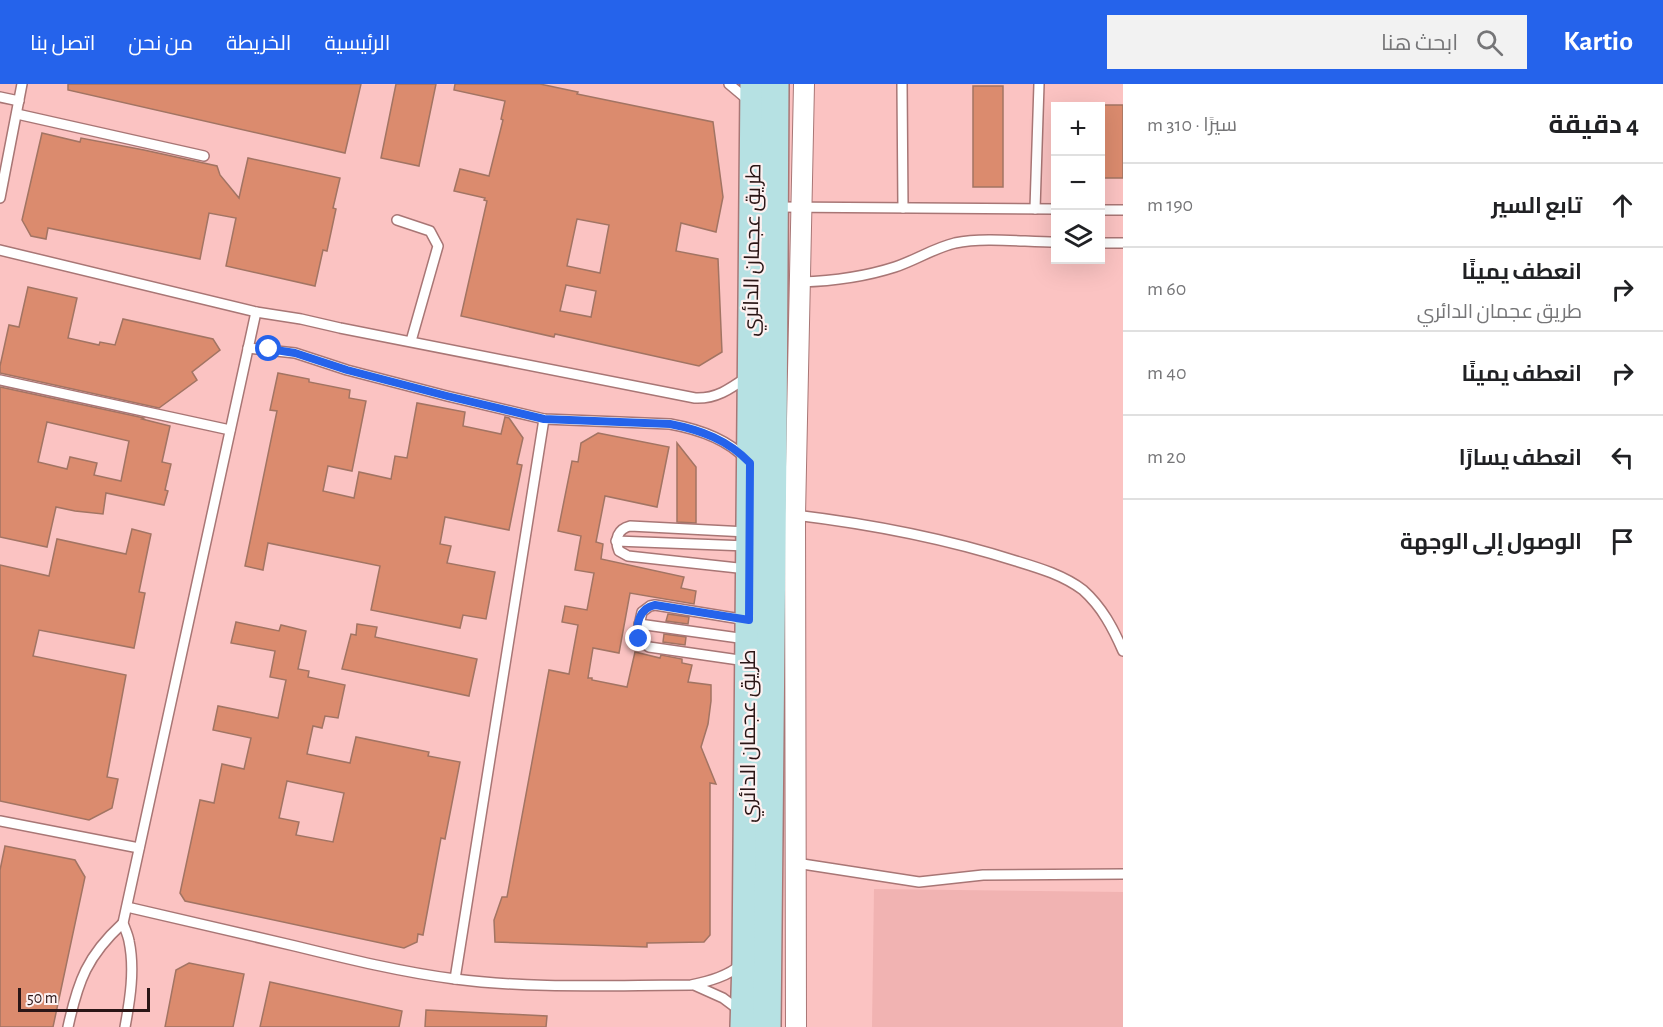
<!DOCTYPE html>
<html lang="ar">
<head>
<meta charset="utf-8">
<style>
	:root { --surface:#fff; --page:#f2f2f2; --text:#202124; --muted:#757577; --line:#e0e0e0; --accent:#2563eb }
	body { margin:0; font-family:"Alegreya Sans",Cairo,sans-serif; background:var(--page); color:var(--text); direction:rtl }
	.controls { position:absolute; right:18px; top:18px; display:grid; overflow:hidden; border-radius:0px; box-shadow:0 6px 24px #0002 }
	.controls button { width:54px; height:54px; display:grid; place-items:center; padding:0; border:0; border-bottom:2px solid var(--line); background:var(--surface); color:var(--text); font:30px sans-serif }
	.scale { position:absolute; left:18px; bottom:15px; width:132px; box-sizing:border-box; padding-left:6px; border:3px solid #2a1616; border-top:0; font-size:16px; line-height:21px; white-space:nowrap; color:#2a1616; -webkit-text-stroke:4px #fdf1f1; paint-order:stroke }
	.stop { position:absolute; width:18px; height:18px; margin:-14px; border:4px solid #2563eb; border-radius:50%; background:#fff }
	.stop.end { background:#2563eb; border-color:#fff; box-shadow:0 2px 6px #0008 }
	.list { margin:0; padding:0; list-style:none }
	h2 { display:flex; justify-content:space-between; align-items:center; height:78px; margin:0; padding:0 24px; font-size:26px }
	h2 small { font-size:20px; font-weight:400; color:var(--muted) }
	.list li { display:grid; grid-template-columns:39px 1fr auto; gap:18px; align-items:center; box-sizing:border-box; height:84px; padding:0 24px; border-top:2px solid var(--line) }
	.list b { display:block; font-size:22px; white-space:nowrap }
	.list p { margin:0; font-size:20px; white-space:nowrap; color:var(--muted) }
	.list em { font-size:20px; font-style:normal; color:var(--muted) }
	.icon { flex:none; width:33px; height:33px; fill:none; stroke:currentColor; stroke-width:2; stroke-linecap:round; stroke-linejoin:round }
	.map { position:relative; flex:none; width:1123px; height:943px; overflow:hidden; direction:ltr }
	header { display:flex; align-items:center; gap:36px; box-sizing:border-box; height:84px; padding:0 30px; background:var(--accent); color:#fff }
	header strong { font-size:28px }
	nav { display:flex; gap:33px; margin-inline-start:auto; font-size:21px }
	.search { width:420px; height:54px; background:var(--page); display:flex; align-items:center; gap:15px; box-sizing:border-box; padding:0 21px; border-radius:0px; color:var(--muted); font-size:22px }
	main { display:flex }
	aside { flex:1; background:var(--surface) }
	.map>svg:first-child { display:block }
</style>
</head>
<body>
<header>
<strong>Kartio</strong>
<div class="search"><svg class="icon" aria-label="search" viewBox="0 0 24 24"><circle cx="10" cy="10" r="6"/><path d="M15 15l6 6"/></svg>ابحث هنا</div>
<nav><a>الرئيسية</a><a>الخريطة</a><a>من نحن</a><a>اتصل بنا</a></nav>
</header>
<main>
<aside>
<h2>4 دقيقة<small>سيرًا · 310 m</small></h2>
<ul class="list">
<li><svg class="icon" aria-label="ahead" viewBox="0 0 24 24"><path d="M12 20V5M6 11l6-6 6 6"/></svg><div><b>تابع السير</b></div><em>190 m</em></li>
<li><svg class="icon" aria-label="right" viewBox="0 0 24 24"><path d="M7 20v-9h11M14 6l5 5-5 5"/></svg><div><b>انعطف يمينًا</b><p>طريق عجمان الدائري</p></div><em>60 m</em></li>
<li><svg class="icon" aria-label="right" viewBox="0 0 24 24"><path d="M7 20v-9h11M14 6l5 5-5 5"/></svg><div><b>انعطف يمينًا</b></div><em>40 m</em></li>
<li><svg class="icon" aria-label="left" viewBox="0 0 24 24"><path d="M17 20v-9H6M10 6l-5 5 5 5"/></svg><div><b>انعطف يسارًا</b></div><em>20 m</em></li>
<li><svg class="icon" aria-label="arrive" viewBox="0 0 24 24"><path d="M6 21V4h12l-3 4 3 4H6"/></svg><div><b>الوصول إلى الوجهة</b></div></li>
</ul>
</aside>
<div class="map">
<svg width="1123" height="943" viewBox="0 0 1123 943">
	<rect width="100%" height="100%" fill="#fbc3c2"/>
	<!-- built -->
	<polygon fill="#f1b3b2" points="874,805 1123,808 1123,943 872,943"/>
	<!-- building -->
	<g fill="#db8b6e" stroke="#a27463" stroke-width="1.5" fill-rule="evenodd">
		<polygon points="68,0 361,0 345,69 68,6"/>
		<polygon points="396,0 436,0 419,82 381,74"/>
		<path d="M455,0H540L578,8L577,10L713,38L723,113L716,148L681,139L676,167L718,175L722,268L699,282L555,250L554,253L461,232L487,117L484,116L485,114L454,107L460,85L489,92L503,36L501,35L505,17L454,6ZM577,135L609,141L600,189L567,182ZM566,201L596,207L591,233L560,227Z"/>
		<rect x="973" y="2" width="30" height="101"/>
		<rect x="1101" y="21" width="22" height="73"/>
		<polygon points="42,49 80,58 81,54 144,66 217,82 220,91 239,114 248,74 340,94 333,124 336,125 327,167 323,166 315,202 226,182 236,134 209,129 200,175 48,144 46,155 31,152 22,136"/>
		<polygon points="28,203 77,214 68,254 99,261 100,258 115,261 123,235 213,255 220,266 192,288 197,296 159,324 0,289 0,282 9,241 19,243"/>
		<polygon points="278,289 309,295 309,298 350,306 349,314 366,317 352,387 328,382 323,407 354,414 359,388 391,395 395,372 407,374 417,319 465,328 463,342 501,350 505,333 509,334 523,354 517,380 522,381 509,446 445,433 440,460 451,462 447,479 495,488 486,535 463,531 460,544 371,526 380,482 268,459 263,486 245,482 277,327 270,326"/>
		<path d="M0,303L144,334L142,335L170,342L162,378L171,380L165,406L168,407L164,421L106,409L103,430L75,427L56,423L47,463L0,453ZM47,338L129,357L121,397L94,391L97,379L70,373L67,385L38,378Z"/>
		<polygon points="598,349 669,363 657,423 605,412 596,458 603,460 601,475 684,493 681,504 696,507 694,520 630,509 619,569 593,564 588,594 592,594 592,596 627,603 635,568 660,574 661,571 682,575 682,579 692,581 688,598 711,601 711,617 708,640 701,663 716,700 710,699 710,851 704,858 647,859 647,863 495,858 494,836 502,813 507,813 549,586 569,590 578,541 562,538 565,522 587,526 594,489 575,486 581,452 558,447 572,377 578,378 581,359"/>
		<polygon points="677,359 696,383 696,439 677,438"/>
		<polygon points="132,445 151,450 139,508 145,509 134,564 39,546 33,572 126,591 107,693 118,695 112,724 89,736 0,717 0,481 49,492 57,455 126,470"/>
		<polygon points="668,530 689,533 688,540 666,537"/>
		<path d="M236,538L279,547L281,541L306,547L298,585L309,587L308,593L345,601L338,634L325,632L322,644L313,642L307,670L350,679L356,653L429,668L428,672L460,678L445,755L441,754L423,851L418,850L417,858L404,864L185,817L180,809L200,716L214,719L222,680L244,685L251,654L213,646L218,622L278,634L286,596L270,593L275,567L231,559ZM287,697L344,709L333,758L296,751L299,738L279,734Z"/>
		<polygon points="357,540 377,543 375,553 477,575 469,612 342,585 351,550 356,551"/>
		<polygon points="664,550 686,553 685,561 663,558"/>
		<polygon points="5,762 75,776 85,793 53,943 0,943 0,786"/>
		<polygon points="189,879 244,890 233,943 165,943 176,886"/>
		<polygon points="270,898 402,927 399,943 260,943"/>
		<polygon points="426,926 547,932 546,943 425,943"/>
	</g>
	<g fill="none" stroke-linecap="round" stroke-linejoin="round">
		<defs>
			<g id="lane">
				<polyline points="729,0 748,16"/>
				<polyline points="902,0 903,124"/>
				<polyline points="0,13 19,17"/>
				<polyline points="17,30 204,72"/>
				<polyline points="0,114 22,0"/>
				<polyline points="777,123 1056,125"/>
				<polyline points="1035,125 1039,0"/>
				<polyline points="1100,126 1123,126"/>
				<polyline points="397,136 430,147 438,162 411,257"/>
				<polyline points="1100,159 1123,159"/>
				<path d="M0,166L256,228L301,235L340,244L695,314C716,315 730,305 747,293"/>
				<path d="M801,198C833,197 864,193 895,183C916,176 934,164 955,159C985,153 1024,158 1056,158"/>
				<path d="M248,264L295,269L347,286L447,312L544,335L670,340C698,345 726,354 746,375"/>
				<polyline points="0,296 230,346"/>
				<path d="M795,431C870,440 944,454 1016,477C1039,484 1063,491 1083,506C1102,523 1113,544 1123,567"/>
				<polyline points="616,457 747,462"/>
				<path d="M747,485L628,472L619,467C614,455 618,445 630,442L747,448"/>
				<polyline points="639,540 746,555"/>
				<polyline points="746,577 649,563 639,555 638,546 642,528 650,522 655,521 747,536"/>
				<polyline points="0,737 139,764"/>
				<polyline points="796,779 919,798 983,791 1123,790"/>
				<path d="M127,823C183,836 239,849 295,862C348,875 401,888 455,895C533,905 613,901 691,901C710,897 728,892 742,880"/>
				<polyline points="455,895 544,335"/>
				<polyline points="694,901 723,914 739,926"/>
				<path d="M68,943C78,897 87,872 123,839"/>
				<path d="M125,943C130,916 135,885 129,857C128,851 125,845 123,839L256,228"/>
			</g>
			<polyline id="street" points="796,943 795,431 804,0"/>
			<g id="secondary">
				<polyline points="744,943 746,876 754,0"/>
				<polyline points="767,943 773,361 775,0"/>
			</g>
		</defs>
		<!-- lane casing -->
		<use href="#lane" stroke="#a87675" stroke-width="12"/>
		<!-- street casing -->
		<use href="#street" stroke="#a87675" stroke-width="22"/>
		<!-- secondary casing -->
		<use href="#secondary" stroke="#a87675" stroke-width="30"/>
		<!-- lane -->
		<use href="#lane" stroke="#fff" stroke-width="9"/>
		<!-- street -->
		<use href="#street" stroke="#fff" stroke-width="20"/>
		<!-- secondary -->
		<use href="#secondary" stroke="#b6e1e3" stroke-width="27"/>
	</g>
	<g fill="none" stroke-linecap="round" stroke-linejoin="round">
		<!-- route -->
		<path stroke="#2563eb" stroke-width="8" d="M269,265L295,269L347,286L447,312L544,335L670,340C701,346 728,356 750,379L749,536L655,521C639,524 635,541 639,555"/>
	</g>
	<g text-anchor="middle" stroke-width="4.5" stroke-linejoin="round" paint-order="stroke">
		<!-- street labels -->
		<g font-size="21" fill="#2a1616" stroke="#fdf1f1">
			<text transform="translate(752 166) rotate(-89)" y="7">طريق عجمان الدائري</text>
			<text transform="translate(748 652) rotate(-90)" y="7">طريق عجمان الدائري</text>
		</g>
	</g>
</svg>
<div class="controls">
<button>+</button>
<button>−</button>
<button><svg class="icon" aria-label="layers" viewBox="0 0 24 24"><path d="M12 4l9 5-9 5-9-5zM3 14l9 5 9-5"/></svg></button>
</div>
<div class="scale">50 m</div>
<div class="stop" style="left:269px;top:265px"></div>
<div class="stop end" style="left:639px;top:555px"></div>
</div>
</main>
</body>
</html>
